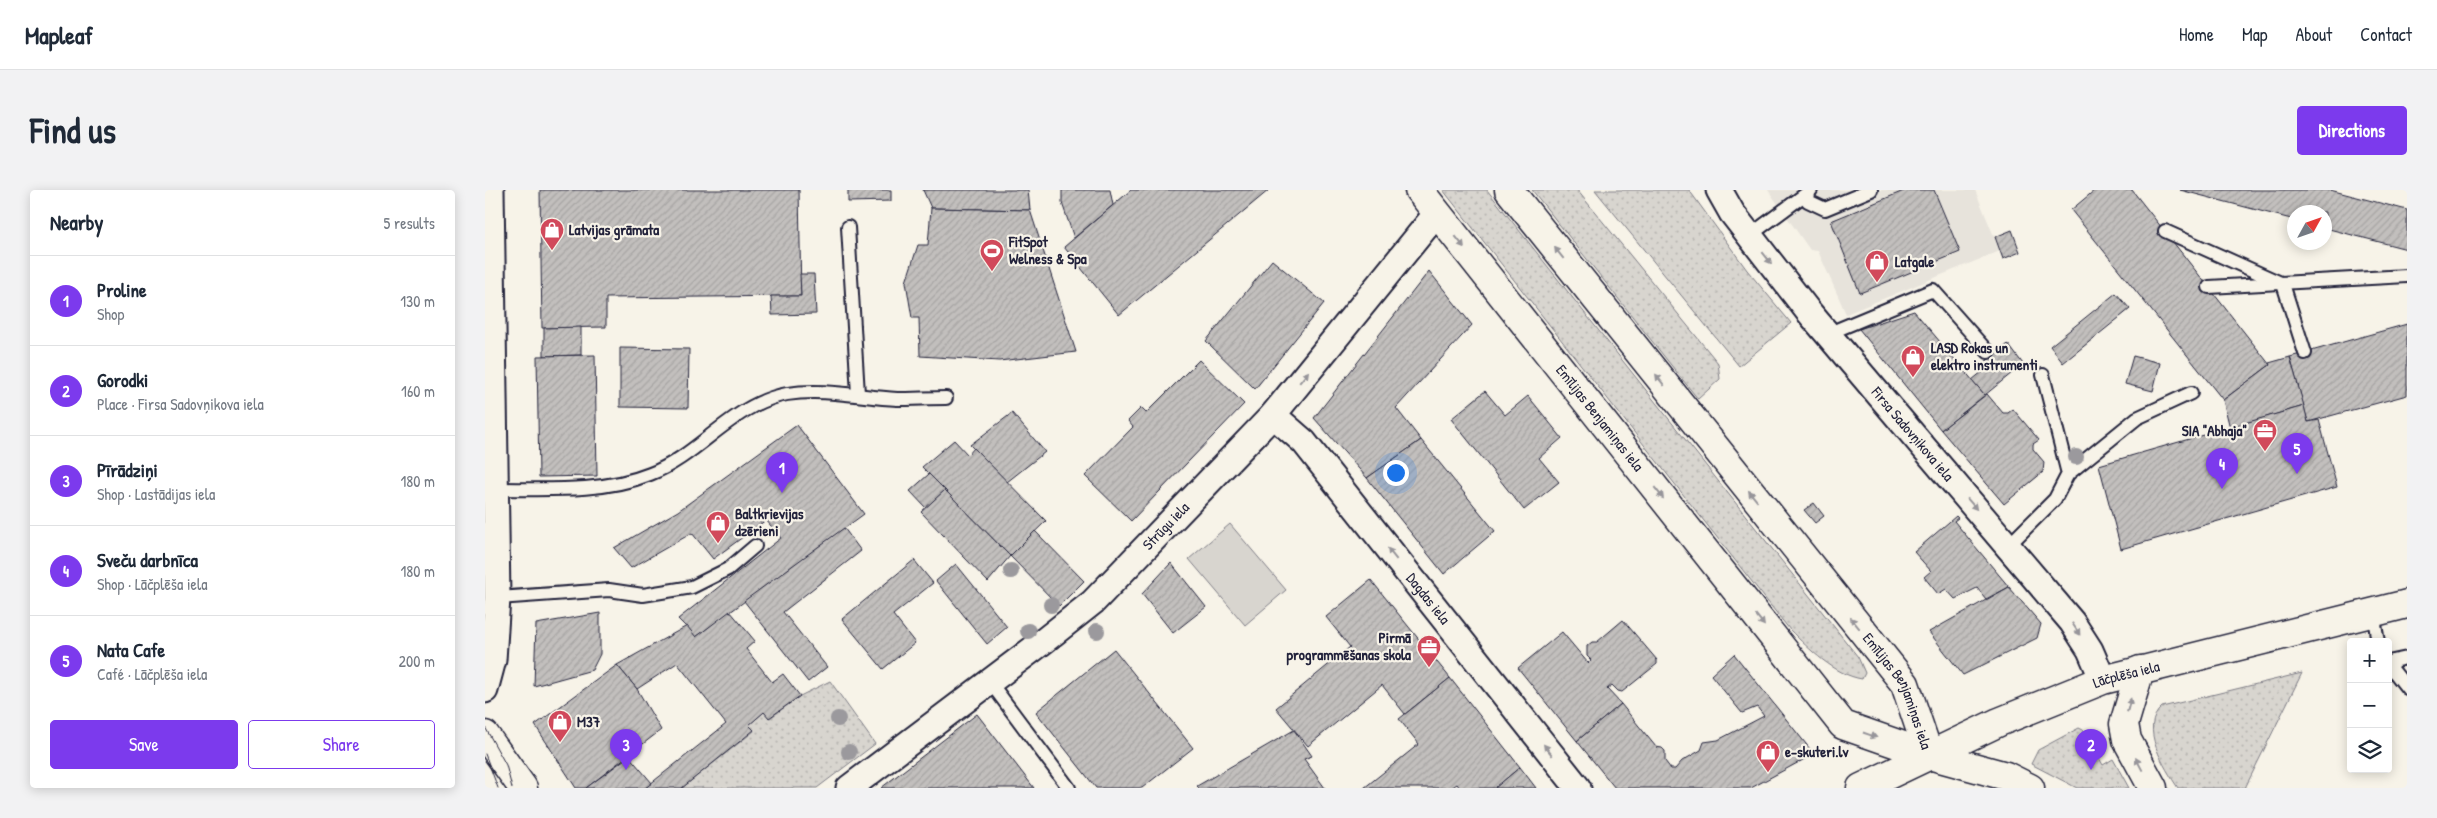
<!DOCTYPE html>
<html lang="en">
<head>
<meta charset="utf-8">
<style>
	:root { --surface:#fff; --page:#f2f2f3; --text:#1f2937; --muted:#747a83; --line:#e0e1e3; --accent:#7c3aed }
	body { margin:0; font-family:"Patrick Hand",sans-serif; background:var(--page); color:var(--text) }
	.controls { position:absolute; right:15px; bottom:15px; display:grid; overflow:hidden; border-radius:5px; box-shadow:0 2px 12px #0003 }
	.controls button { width:45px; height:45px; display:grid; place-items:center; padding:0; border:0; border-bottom:1px solid var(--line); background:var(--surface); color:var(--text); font:25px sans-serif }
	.compass { position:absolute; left:1802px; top:15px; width:45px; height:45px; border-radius:50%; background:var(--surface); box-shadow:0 2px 12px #0003; rotate:50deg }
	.you { position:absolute; left:910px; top:282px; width:18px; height:18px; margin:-12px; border:4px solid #fff; border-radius:50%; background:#1a73e8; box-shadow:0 0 0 8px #1a73e833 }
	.badge { display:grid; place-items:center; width:32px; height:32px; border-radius:50%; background:var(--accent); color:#fff; font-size:16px; font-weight:700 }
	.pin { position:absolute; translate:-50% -41px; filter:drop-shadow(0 1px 2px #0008) }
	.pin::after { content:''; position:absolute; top:26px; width:18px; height:15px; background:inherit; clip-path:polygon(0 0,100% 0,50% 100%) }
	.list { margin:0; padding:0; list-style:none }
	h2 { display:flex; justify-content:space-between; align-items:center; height:65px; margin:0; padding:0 20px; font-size:21px }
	h2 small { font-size:16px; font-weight:400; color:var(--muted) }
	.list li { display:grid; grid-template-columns:32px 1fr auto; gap:15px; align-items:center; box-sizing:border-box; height:90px; padding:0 20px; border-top:1px solid var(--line) }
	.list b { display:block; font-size:19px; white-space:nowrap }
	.list p { margin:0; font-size:16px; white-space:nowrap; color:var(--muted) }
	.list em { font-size:16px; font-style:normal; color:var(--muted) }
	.actions { display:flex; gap:10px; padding:15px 20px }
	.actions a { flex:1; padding:11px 0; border:1px solid var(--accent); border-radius:5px; text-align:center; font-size:18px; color:var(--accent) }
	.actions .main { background:var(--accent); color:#fff }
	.icon { flex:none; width:28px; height:28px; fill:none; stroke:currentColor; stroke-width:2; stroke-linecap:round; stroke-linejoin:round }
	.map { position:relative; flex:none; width:1922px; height:598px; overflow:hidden; border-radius:5px }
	header { display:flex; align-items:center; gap:30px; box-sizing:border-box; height:70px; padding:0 25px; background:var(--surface); border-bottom:1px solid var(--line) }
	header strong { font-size:24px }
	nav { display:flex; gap:28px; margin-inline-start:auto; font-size:18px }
	.intro { display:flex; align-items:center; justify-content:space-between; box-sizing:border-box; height:120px; padding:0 30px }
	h1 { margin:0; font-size:35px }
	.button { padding:12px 22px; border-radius:5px; background:var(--accent); color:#fff; font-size:18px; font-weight:700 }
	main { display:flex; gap:30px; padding:0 30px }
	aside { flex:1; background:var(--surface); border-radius:5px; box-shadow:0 2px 12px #0003 }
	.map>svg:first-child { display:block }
</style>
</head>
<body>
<header>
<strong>Mapleaf</strong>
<nav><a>Home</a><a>Map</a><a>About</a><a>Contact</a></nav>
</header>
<div class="intro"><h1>Find us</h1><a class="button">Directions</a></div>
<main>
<aside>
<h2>Nearby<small>5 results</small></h2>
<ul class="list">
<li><span class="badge">1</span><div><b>Proline</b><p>Shop</p></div><em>130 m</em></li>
<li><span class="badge">2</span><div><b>Gorodki</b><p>Place · Firsa Sadovņikova iela</p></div><em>160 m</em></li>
<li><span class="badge">3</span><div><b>Pīrādziņi</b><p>Shop · Lastādijas iela</p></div><em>180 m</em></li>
<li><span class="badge">4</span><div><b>Sveču darbnīca</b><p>Shop · Lāčplēša iela</p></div><em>180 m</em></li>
<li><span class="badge">5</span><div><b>Nata Cafe</b><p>Café · Lāčplēša iela</p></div><em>200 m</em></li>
</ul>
<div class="actions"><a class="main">Save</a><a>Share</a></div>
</aside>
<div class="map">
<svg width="1922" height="598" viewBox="0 0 1922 598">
	<defs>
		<pattern id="grass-dots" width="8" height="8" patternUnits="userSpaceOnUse" patternTransform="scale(1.25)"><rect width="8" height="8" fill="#d8d5cf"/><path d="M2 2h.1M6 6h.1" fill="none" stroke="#b9b7b3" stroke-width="1.8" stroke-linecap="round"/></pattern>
		<pattern id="building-hatch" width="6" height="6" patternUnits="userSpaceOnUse" patternTransform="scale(1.25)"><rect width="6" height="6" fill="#c2bfbd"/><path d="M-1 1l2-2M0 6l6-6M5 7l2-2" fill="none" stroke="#a6a4a3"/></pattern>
	</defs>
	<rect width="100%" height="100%" fill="#f7f3e8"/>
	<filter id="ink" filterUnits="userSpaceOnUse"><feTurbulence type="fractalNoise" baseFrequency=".02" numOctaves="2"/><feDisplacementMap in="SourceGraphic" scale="10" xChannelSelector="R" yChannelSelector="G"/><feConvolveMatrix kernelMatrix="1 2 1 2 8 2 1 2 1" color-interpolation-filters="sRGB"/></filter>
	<g filter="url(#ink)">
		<!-- built -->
		<polygon fill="#e7e3db" points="1283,0 1490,0 1515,61 1361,124 1333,61 1325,60"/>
		<!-- grass -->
		<g fill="url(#grass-dots)" stroke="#7d7c85">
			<path d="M958,0H1002L1373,467L1380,483L1377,489C1350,485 1324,459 1305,440Z"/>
			<polygon points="1047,0 1092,0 1233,173 1235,189 1213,209"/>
			<polygon points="1110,0 1204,0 1262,80 1306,133 1254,176"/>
			<path d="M1817,483L1760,598H1693C1680,578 1653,537 1677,517Z"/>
			<polygon points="345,491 390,554 332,598 197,598 269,541 264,535 279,522 285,528 315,506"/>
			<polygon points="1594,538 1598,540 1618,575 1628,569 1644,598 1592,598 1546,574 1553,560"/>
		</g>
		<!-- green -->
		<polygon fill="#d8d5cf" stroke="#7d7c85" points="745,334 801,400 760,435 704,369"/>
		<!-- building -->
		<g fill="url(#building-hatch)" stroke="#22223b">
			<polygon points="55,0 314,0 316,106 121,108 121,137 57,138"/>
			<polygon points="363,0 406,0 406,11 363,12"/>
			<polygon points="438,0 543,0 545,20 446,18"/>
			<polygon points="577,0 625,0 628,15 589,48 577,13"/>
			<polygon points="646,0 784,0 634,125 579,57"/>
			<polygon points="1421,0 1449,0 1475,62 1375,103 1346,31"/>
			<polygon points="1610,0 1647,0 1785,175 1738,210 1586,20"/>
			<polygon points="1695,0 1845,0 1922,20 1922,59 1840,38 1840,22 1810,22 1810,30"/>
			<polygon points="446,18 545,20 591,162 514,171 435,166 434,128 427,128 421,92 433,55 443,55"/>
			<polygon points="1527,40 1535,62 1518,69 1510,47"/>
			<polygon points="787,70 839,113 770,199 721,151"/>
			<polygon points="944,81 987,135 911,218 936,250 882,288 829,228"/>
			<polygon points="315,84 329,84 331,124 287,125 286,106 316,106"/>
			<polygon points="1631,103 1645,119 1578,173 1565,156"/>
			<polygon points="1429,121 1500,205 1456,240 1374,139"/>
			<polygon points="1922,134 1922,205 1823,232 1805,167"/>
			<polygon points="96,137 96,165 59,166 59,138"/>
			<polygon points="1523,154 1538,174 1500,205 1487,190 1503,177 1499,173"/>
			<polygon points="135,158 204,159 203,218 135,217"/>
			<polygon points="110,165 112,286 54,287 52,166"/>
			<polygon points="1648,166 1675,173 1668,201 1640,194"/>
			<polygon points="1805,167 1819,216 1745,238 1738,210 1785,175 1784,173"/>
			<polygon points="714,170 759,214 646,331 600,286 648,237 643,231 656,218 661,223"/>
			<polygon points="1000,201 1020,225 1043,206 1077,248 1054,268 1074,292 1039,320 966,229"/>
			<polygon points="1502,204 1518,223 1523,223 1528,219 1554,250 1548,254 1548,259 1559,272 1558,282 1519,314 1456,240"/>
			<polygon points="1819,216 1823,232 1834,230 1852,297 1636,359 1614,275"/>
			<polygon points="527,223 560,262 522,292 485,255"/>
			<polygon points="312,235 379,324 211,447 193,429 296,348 281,330 228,369 207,343 146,378 129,358 193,321"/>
			<polygon points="469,250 483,265 489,258 561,331 525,366 437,277"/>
			<polygon points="936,250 1010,341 959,384 882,288"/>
			<polygon points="444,284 460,300 441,318 425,301"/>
			<polygon points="460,300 525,366 503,392 436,322"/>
			<polygon points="1329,313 1339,326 1330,333 1319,320"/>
			<polygon points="1471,326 1473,328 1469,331 1524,397 1501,409 1492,398 1470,409 1461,399 1453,404 1439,387 1446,381 1429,362"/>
			<polygon points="359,338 376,361 298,422 342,477 323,492 259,411"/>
			<polygon points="550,341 599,391 574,416 525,366"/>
			<polygon points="429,370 448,393 408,425 430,453 398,479 357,429"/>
			<polygon points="686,373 721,417 688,443 657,404"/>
			<polygon points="471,374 522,437 502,454 451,391"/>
			<polygon points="886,390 965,488 920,524 897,495 823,556 791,518 865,457 841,427"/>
			<polygon points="1524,397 1556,434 1552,448 1478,485 1444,442"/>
			<polygon points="245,421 270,451 261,459 287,492 298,484 315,506 284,528 279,522 264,535 269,540 197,598 160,598 241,534 192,473 152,499 132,475 202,436 211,447"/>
			<polygon points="115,423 115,464 107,480 49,496 51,434"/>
			<polygon points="1138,430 1172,470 1172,474 1137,502 1133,501 1127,495 1122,499 1136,514 1092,551 1033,478 1077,442 1103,473 1106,470 1102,466 1102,456 1107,452 1112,452"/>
			<polygon points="629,459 708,558 657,598 611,598 551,522"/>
			<polygon points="1249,464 1329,564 1266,598 1130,598 1092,551 1136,514 1171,557 1177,558 1180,561 1180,571 1186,579 1190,579 1197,571 1216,560 1219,552 1233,550 1279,526 1272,517 1257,523 1226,485"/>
			<polygon points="132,475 152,499 176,540 101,598 91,598 50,535"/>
			<polygon points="965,488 1035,577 1010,598 975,598 972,594 966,598 879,598 934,554 914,529"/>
			<polygon points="492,524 549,598 396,598"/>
			<polygon points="809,540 827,566 819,569 840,598 714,598 712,596"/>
			<polygon points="144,566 167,593 160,598 101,598"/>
			<polygon points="1035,577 1051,598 1010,598"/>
		</g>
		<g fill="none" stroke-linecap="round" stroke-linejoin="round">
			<defs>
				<g id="service">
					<polyline points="1324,2 1323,11 1340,19 1386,0"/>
					<polyline points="363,37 373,204"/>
					<polyline points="1680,41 1798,94 1820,163"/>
					<polyline points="1264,46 1326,0"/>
					<polyline points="1724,97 1922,86"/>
					<polyline points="1342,144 1448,100 1503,162"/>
					<polyline points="1583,284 1652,228 1706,203"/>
					<path d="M10,299C60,299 118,303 165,284C215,265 247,214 302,204C338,198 376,207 412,209C428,209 445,208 461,208"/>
					<polyline points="1523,356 1570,309 1583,284 1558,185"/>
					<polyline points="12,408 124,400 158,405 207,397 243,379 270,356"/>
					<polyline points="1888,422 1893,452"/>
					<polyline points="1903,472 1922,468"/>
					<polyline points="1903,474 1922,498"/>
					<polyline points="505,492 584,598"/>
				</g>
				<g id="minor">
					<path id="s1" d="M1234,0L1247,23L1323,121L1587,432L1605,460L1618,490"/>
					<path id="s2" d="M788,225L819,252L1093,598"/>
					<polyline points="0,500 8,470 12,408 6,0"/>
					<path id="s3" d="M364,598L560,450L608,412L788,225L952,23"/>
				</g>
				<g id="tertiary">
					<path id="s4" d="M934,0L1358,535L1444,565L1521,586L1545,598"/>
					<path id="s5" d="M1024,0L1420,494L1444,565"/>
					<polyline points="1655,480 1639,534 1642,550 1668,598"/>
					<polyline points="0,545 38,598"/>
				</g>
				<g id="trunk">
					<path id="s6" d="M1376,598L1514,532L1618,490L1922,414"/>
				</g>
			</defs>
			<!-- service casing -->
			<use href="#service" stroke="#22223b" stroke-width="16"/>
			<!-- minor casing -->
			<use href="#minor" stroke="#22223b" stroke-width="29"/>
			<!-- tertiary casing -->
			<use href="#tertiary" stroke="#22223b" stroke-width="31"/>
			<!-- trunk casing -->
			<use href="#trunk" stroke="#22223b" stroke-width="31"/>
			<!-- service -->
			<use href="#service" stroke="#f7f3e8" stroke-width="12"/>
			<!-- minor -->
			<use href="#minor" stroke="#f7f3e8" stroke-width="25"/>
			<!-- tertiary -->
			<use href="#tertiary" stroke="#f7f3e8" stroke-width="28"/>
			<!-- trunk -->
			<use href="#trunk" stroke="#f7f3e8" stroke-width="28"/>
			<!-- tram -->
			<g stroke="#22223b" stroke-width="1">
				<polyline points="0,537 21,575 27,598"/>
				<polyline points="0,564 13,598"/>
			</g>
		</g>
		<!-- trees -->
		<g fill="#9b999d">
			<circle cx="1591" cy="267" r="8"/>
			<circle cx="526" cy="381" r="8"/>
			<circle cx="566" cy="415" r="8"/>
			<circle cx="543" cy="441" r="8"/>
			<circle cx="612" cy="441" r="8"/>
			<circle cx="353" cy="529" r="8"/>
			<circle cx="364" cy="562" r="8"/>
		</g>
		<!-- one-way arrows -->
		<defs><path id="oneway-solid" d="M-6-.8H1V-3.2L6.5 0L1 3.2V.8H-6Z" transform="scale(1.25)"/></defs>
		<g fill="#97959a">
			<use href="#oneway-solid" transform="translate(975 52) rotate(52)"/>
			<use href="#oneway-solid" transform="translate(1074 63) rotate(-128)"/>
			<use href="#oneway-solid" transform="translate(1282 68) rotate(52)"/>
			<use href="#oneway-solid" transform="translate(819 187) rotate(-51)"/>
			<use href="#oneway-solid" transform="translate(1175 190) rotate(-128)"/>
			<use href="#oneway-solid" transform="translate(1174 303) rotate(52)"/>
			<use href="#oneway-solid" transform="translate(1268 306) rotate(-129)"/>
			<use href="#oneway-solid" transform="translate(1487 314) rotate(49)"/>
			<use href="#oneway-solid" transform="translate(907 364) rotate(-128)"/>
			<use href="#oneway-solid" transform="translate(1275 430) rotate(52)"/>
			<use href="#oneway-solid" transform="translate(1370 433) rotate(-129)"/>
			<use href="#oneway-solid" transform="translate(1591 439) rotate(57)"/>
			<use href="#oneway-solid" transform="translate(1644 515) rotate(-75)"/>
			<use href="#oneway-solid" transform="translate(1385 545) rotate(19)"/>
			<use href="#oneway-solid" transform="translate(1063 560) rotate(-128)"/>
			<use href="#oneway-solid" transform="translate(1654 574) rotate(-118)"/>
		</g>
	</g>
	<!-- icons -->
	<defs>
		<symbol id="shop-pin" viewBox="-11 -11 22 30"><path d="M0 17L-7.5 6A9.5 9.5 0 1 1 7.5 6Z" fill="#d1495b" stroke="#f7f3e8"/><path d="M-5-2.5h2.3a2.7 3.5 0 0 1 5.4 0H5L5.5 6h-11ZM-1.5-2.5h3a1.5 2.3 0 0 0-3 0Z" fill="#fff"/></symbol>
		<symbol id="stadium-pin" viewBox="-11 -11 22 30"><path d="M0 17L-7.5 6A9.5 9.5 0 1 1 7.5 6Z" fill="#d1495b" stroke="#f7f3e8"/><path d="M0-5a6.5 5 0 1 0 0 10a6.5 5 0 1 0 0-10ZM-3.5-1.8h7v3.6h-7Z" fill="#fff"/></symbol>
		<symbol id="office-pin" viewBox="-11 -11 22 30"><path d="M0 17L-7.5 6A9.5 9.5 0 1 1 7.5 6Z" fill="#d1495b" stroke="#f7f3e8"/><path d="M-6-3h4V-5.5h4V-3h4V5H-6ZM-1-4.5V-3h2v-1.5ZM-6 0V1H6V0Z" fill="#fff"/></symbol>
	</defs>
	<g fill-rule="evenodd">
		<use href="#shop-pin" x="53" y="26" width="28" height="38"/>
		<use href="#stadium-pin" x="493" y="47" width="28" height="38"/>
		<use href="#shop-pin" x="1378" y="58" width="28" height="38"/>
		<use href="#shop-pin" x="1414" y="153" width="28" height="38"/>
		<use href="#office-pin" x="1766" y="227" width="28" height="38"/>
		<use href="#shop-pin" x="219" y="319" width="28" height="38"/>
		<use href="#office-pin" x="930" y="443" width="28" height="38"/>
		<use href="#shop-pin" x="61" y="518" width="28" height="38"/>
		<use href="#shop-pin" x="1269" y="548" width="28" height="38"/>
	</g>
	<g text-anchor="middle" stroke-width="4.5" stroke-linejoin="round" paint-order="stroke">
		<!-- poi labels -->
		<g font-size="15" font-weight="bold" fill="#22223b" stroke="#f7f3e8" text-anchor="start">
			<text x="84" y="45">Latvijas grāmata</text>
			<text x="524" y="57">FitSpot<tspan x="524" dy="17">Welness &amp; Spa</tspan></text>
			<text x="1410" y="77">Latgale</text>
			<text x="1446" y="163">LASD Rokas un<tspan x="1446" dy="17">elektro instrumenti</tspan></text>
			<text x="1762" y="246" text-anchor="end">SIA "Abhaja"</text>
			<text x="250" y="329">Baltkrievijas<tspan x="250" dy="17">dzērieni</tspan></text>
			<text x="926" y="453" text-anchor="end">Pirmā<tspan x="926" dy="17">programmēšanas skola</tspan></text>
			<text x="92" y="537">M37</text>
			<text x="1300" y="567">e-skuteri.lv</text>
		</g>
		<!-- street labels -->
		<g font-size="15" fill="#22223b" stroke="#f7f3e8">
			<text dy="5" stroke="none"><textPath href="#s4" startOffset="291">Emīlijas Benjamiņas iela</textPath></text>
			<text dy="5" stroke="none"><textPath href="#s1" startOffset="312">Firsa Sadovņikova iela</textPath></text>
			<text dy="5" stroke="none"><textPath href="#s3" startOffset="412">Strūgu iela</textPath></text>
			<text dy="5" stroke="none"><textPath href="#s2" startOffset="241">Dagdas iela</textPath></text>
			<text dy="5" stroke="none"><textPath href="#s6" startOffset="289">Lāčplēša iela</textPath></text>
			<text dy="5" stroke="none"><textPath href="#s5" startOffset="636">Emīlijas Benjamiņas iela</textPath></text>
		</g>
	</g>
</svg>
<div class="controls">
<button>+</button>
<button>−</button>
<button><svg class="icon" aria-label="layers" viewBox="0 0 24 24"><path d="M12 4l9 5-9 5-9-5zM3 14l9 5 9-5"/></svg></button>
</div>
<svg class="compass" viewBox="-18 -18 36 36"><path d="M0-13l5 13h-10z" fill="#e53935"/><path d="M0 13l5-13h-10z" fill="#747a83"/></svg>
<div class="you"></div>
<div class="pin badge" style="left:297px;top:303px">1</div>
<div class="pin badge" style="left:1606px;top:580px">2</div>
<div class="pin badge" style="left:141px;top:580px">3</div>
<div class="pin badge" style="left:1737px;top:299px">4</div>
<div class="pin badge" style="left:1812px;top:284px">5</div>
</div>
</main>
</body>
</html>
